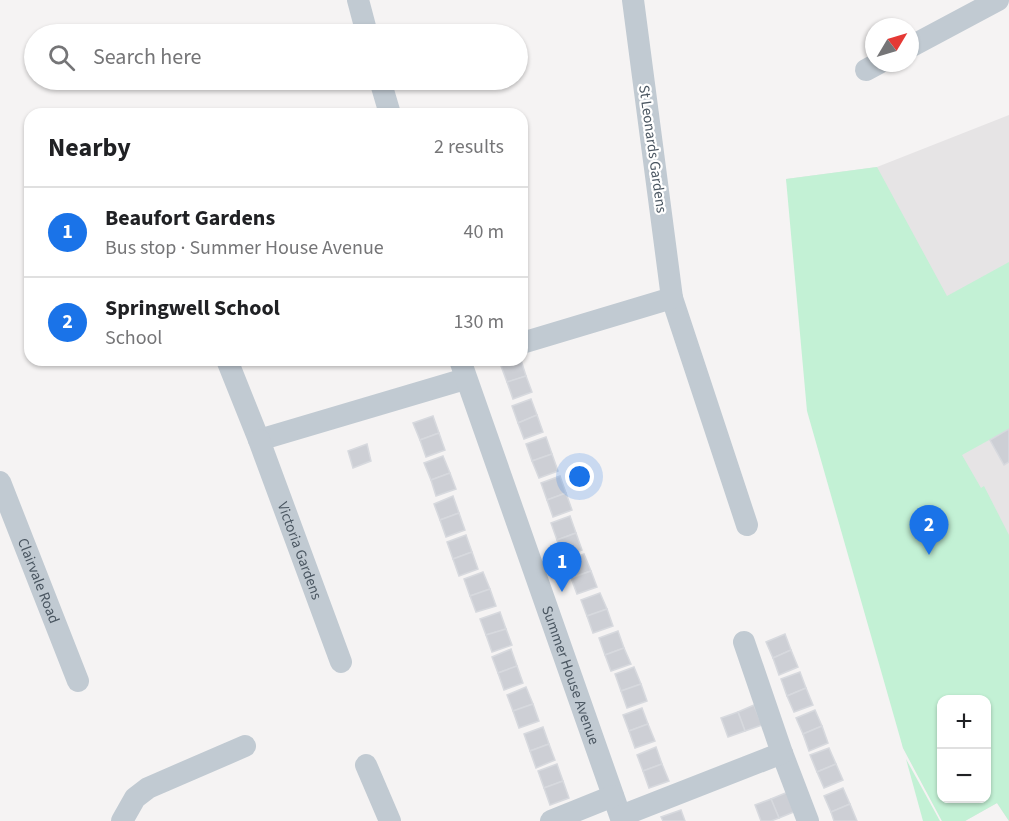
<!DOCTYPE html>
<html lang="en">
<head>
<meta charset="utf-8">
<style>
	:root { --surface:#fff; --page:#f2f2f2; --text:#202124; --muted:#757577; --line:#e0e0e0; --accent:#1a73e8 }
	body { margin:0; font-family:"Source Sans 3",sans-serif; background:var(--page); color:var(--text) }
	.controls { position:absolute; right:18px; bottom:18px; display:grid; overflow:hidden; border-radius:12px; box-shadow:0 2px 4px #0004 }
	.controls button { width:54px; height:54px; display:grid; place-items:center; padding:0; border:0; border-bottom:2px solid var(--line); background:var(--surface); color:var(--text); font:30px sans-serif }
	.compass { position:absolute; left:865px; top:18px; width:54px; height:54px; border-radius:50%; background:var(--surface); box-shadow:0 2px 4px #0004; rotate:52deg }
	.you { position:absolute; left:580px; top:477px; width:21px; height:21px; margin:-15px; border:4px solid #fff; border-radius:50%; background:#1a73e8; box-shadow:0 0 0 9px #1a73e833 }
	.badge { display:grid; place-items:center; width:39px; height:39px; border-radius:50%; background:var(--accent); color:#fff; font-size:20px; font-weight:700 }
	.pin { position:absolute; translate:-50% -50px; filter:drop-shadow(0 2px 3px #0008) }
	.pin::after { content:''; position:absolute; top:32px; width:21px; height:18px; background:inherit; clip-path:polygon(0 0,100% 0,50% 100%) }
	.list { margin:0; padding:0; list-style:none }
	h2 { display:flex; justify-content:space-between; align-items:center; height:78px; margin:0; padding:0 24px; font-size:26px }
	h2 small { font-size:20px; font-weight:400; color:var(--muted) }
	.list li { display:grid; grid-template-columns:39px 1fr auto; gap:18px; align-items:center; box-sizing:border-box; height:90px; padding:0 24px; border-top:2px solid var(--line) }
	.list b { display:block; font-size:22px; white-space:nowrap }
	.list p { margin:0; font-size:20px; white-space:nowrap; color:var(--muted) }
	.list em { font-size:20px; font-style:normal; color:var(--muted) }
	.icon { flex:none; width:33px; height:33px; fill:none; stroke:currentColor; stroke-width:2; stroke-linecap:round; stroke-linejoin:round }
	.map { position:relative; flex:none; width:1009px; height:821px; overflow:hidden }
	.search { position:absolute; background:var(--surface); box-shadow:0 2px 4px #0004; left:24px; top:24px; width:504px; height:66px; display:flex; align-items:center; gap:15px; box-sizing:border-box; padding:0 21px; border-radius:33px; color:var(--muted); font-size:22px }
	.panel { position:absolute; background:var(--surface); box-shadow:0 2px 4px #0004; left:24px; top:108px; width:504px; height:258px; border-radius:18px }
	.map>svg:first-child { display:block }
</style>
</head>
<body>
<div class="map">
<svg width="1009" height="821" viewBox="0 0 1009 821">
	<rect width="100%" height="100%" fill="#f5f3f3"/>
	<!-- education -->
	<path fill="#e6e4e5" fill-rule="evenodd" d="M1009,115V821L997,803L965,821H942L903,748L786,179L877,167ZM942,700H986V798H942Z"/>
	<!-- green -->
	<g fill="#c3f1d5" fill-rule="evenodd">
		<path d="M877,167L947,296L1009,262V429L962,455L981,488L984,486L1009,535V821L997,803L965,821H942L903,748L807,411L786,179ZM942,700H986V798H942Z"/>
		<polygon points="906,759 940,821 923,821"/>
	</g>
	<!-- building -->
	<g fill="#cdcfd5" stroke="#d7d9de" stroke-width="1.5">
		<polygon points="517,360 521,360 526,376 507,382 501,366"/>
		<polygon points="526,376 532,392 513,399 507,382"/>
		<polygon points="531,399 537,415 518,423 512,406"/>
		<polygon points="537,415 543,432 524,439 518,423"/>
		<polygon points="433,416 439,433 420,440 413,423"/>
		<polygon points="1009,429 1009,462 1004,465 990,440"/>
		<polygon points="439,433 445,450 426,457 420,440"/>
		<polygon points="546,437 552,454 532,461 526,444"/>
		<polygon points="367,444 371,461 353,468 348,451"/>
		<polygon points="552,454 558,471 539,478 532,461"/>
		<polygon points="443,456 450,473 431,480 424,463"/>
		<polygon points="450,473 456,489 436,496 431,480"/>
		<polygon points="560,476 566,493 547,500 541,483"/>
		<polygon points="566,493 572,510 553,517 547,500"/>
		<polygon points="453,496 459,513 440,520 434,504"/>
		<polygon points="459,513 465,530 446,537 440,520"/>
		<polygon points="570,516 576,533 557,540 551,523"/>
		<polygon points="576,533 582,550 563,557 557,540"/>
		<polygon points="466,535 472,552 453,559 447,542"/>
		<polygon points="472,552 478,569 459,576 453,559"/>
		<polygon points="584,554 591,571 571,578 565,561"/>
		<polygon points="591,571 597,587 577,594 571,578"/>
		<polygon points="483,572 490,589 470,596 464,579"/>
		<polygon points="490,589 496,606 476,612 470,596"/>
		<polygon points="600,593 607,609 587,616 581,600"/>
		<polygon points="607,609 613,626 593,633 587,616"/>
		<polygon points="500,612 506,629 486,635 480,619"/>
		<polygon points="506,629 512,645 492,652 486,635"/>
		<polygon points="618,631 624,648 605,655 599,638"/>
		<polygon points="785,634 791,650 773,658 766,642"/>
		<polygon points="624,648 631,664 611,671 605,655"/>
		<polygon points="511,649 517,666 498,673 492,657"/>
		<polygon points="791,650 798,667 779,675 773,658"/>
		<polygon points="517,666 523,683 504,690 498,673"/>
		<polygon points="634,667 641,684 621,691 615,674"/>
		<polygon points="800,672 806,688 787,696 781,679"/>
		<polygon points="641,684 647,701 627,708 621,691"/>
		<polygon points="526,687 533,704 513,711 507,695"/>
		<polygon points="806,688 813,705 794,712 787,696"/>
		<polygon points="533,704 539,721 519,728 513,711"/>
		<polygon points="754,705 762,725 745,731 738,712"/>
		<polygon points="642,708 648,724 629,731 623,715"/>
		<polygon points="815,710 822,726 803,734 796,718"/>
		<polygon points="738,712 745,731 728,737 721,718"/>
		<polygon points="648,724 655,741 635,748 629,731"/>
		<polygon points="822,726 828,743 809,751 803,734"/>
		<polygon points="543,727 549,744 530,751 524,734"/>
		<polygon points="549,744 555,760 536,768 530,751"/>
		<polygon points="656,747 662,764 643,771 637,755"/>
		<polygon points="829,748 836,764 817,772 810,755"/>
		<polygon points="557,764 563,781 544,788 538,771"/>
		<polygon points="662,764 669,781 649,788 643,771"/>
		<polygon points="836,764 843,780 824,788 817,772"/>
		<polygon points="563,781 569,798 550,805 544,788"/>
		<polygon points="843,788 850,804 831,812 824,796"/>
		<polygon points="788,792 796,811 779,818 771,799"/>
		<polygon points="771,799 779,818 771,821 761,821 755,805"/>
		<polygon points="850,804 857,821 834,821 831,812"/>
		<polygon points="681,810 685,821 663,821 661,817"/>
	</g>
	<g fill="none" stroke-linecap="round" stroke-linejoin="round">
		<!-- minor -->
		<g stroke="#c1cad2" stroke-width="22">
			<polyline points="358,0 367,34"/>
			<polyline points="910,47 998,0"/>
			<polyline points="866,70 879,63"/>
			<polyline points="380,80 390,114"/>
			<polyline points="672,298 747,525"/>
			<polyline points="522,343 672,298 633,0"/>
			<polyline points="227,360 259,440 465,379"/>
			<path id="s1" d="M460,360L622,821"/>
			<path id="s2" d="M259,440L341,662"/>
			<path id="s3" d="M0,482L78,681"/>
			<polyline points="782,753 808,821"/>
			<polyline points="366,765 390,821"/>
			<polyline points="621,816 782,753 744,642"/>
			<polyline points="122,821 135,798 148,788 245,746"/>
			<polyline points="551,821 613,796"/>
		</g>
	</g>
	<g text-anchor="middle" stroke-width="4.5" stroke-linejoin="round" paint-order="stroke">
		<!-- street labels -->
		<g font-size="15" fill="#4a5661" stroke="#fff">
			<text transform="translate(653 149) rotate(82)" y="5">St Leonards Gardens</text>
			<text dy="5" stroke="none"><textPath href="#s2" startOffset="118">Victoria Gardens</textPath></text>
			<text dy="5" stroke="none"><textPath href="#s3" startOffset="106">Clairvale Road</textPath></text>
			<text dy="5" stroke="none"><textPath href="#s1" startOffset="334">Summer House Avenue</textPath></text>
		</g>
	</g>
</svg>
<div class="controls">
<button>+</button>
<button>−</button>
</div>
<svg class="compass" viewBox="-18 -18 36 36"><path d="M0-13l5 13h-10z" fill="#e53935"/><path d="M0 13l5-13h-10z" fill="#757577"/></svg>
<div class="you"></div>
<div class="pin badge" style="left:562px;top:592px">1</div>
<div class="pin badge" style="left:929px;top:555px">2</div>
<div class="search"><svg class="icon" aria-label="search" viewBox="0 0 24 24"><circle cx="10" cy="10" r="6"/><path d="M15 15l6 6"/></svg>Search here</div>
<section class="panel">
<h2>Nearby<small>2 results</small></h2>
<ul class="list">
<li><span class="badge">1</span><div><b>Beaufort Gardens</b><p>Bus stop · Summer House Avenue</p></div><em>40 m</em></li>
<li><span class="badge">2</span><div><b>Springwell School</b><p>School</p></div><em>130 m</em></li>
</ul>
</section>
</div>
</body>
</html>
